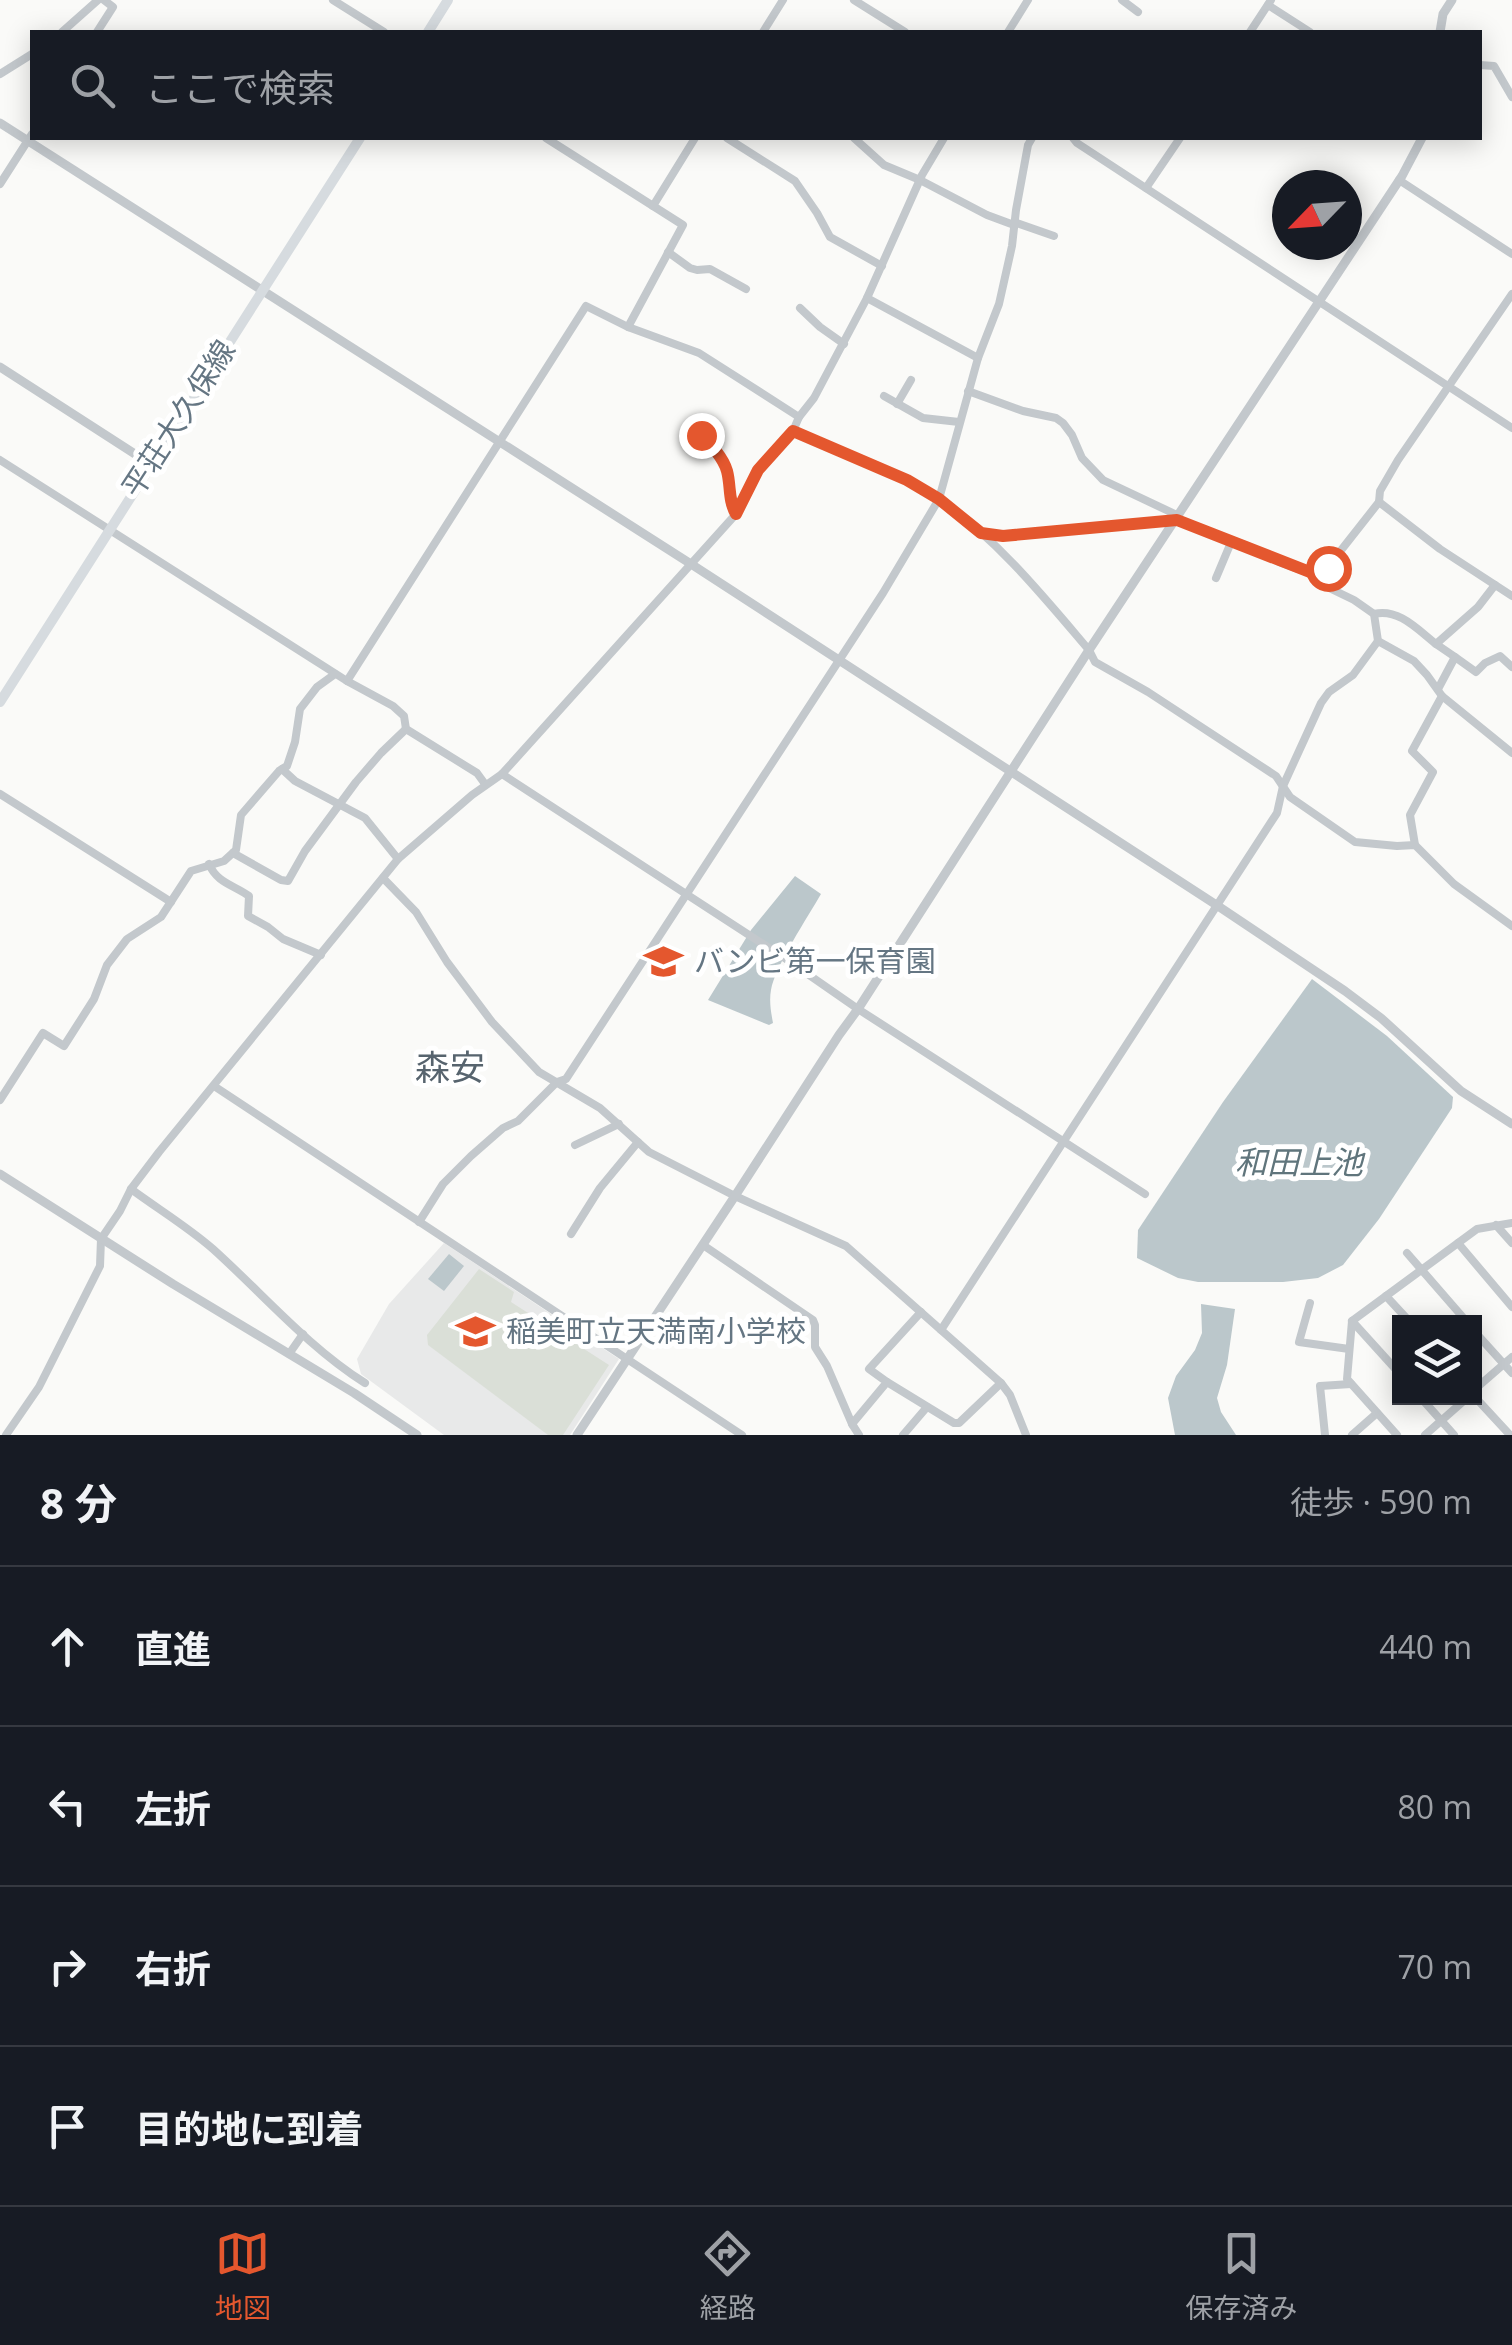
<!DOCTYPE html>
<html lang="ja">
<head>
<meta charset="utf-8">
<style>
	:root { --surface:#171b24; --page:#20242c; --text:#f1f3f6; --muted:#9ea1a6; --line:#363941; --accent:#e4572e }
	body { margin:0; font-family:"Open Sans","Noto Sans JP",sans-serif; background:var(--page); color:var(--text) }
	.controls { position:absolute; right:30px; bottom:30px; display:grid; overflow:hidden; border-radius:0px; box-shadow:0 5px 25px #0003 }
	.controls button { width:90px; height:90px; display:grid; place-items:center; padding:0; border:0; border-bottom:2px solid var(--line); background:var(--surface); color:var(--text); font:50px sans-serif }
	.compass { position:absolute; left:1272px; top:170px; width:90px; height:90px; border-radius:50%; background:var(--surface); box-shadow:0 5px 25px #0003; rotate:245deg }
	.stop { position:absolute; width:30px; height:30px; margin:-22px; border:8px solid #e4572e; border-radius:50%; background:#fff }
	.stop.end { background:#e4572e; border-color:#fff; box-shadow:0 2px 10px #0008 }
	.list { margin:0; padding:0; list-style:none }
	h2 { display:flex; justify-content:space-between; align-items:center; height:130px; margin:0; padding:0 40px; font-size:42px }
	h2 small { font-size:32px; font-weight:400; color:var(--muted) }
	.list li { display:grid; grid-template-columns:65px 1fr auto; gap:30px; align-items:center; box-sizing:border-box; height:160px; padding:0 40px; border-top:2px solid var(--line) }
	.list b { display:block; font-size:38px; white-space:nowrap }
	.list em { font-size:32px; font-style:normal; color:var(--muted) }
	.icon { flex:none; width:55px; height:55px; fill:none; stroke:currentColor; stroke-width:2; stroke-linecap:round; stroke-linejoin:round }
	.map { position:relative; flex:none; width:1512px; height:1435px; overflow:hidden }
	.search { position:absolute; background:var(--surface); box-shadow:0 5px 25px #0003; left:30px; right:30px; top:30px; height:110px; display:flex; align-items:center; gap:25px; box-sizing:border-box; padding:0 35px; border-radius:0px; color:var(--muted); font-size:38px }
	.sheet { height:770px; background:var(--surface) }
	nav { display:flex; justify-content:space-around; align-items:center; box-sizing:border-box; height:140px; border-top:2px solid var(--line); background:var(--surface); font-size:28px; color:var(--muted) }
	nav a { display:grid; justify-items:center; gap:5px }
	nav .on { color:var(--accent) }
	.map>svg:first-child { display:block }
</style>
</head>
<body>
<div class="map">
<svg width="1512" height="1435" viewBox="0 0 1512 1435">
	<rect width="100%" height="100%" fill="#fafaf8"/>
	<!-- built -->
	<polygon fill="#e8e9e9" points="444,1243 619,1359 570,1435 444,1435 361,1374 357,1359 389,1304"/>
	<!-- green -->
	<polygon fill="#dadfd7" points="479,1269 514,1292 511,1302 609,1365 563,1435 548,1435 428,1345 427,1335"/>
	<!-- water -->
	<g fill="#bbc7cb">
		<path d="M795,876L821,894C808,917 775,966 771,990C769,1001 771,1012 773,1023L769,1025L708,1000L751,930Z"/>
		<polygon points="1312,979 1387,1036 1453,1097 1452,1108 1379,1219 1343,1265 1318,1278 1283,1282 1198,1282 1178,1278 1137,1258 1138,1230 1223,1102"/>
		<polygon points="449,1254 464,1266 444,1291 428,1279"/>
		<polygon points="1201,1304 1235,1309 1227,1365 1217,1398 1221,1412 1236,1435 1175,1435 1168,1398 1176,1376 1195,1350 1202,1333"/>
	</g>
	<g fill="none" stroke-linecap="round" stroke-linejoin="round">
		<!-- minor -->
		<g stroke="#c3c8cc" stroke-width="8">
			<polyline points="333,0 384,32"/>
			<polyline points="854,0 905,32"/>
			<polyline points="1122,0 1138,12"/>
			<polyline points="1268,5 1310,32"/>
			<polyline points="62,32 98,0"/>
			<polyline points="97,32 113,7 104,0"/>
			<polyline points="763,32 783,0"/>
			<polyline points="1008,32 1028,0"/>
			<polyline points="1250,32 1271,0"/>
			<polyline points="1480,65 1494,66 1512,97"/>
			<polyline points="0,74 32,54"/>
			<polyline points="546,138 683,225 628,327"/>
			<polyline points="727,138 795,181 817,213 830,237 882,266"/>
			<polyline points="854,138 884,165 920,180 987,215 1014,225"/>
			<polyline points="1073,138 1077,143 1512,428"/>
			<polyline points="1399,180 1512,254"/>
			<polyline points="0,184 32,134"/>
			<polyline points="1146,188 1180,138"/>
			<polyline points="653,206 695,138"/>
			<polyline points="1014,222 1054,236"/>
			<polyline points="668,252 690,268 697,270 710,269 746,289"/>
			<polyline points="867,298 978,358"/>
			<polyline points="800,308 820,327 844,344"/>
			<polyline points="968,391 1023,411 1056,418 1063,423 1072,435 1082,458 1103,480 1179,516"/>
			<polyline points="884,396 923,418 959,422"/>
			<polyline points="897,404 911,380"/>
			<polyline points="700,431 727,470 730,504 736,514"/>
			<path d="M793,431C841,452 895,469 939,499C997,539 1043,596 1089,650L1095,662L1148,692L1276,776L1290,797L1355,842L1397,846L1415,845L1454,884L1512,926"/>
			<polyline points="0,460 347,681 393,706 404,716 406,729 477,773 485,784"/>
			<polyline points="1379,502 1440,549 1512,596"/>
			<polyline points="981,533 1003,536 1177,520 1248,546 1279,562 1320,577 1323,585 1354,600 1374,614 1378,641 1414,661 1427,675 1442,696 1512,753"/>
			<polyline points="1320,577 1379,502 1380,491 1398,460 1512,294"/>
			<polyline points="1216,578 1232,540"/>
			<path d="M1374,614C1399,608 1418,630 1436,644"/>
			<polyline points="1455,657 1436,644 1478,607 1495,585"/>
			<polyline points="347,681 586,306 628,327 699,353 799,417"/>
			<polyline points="1438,689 1455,657 1476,672 1485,663 1500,656 1512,667"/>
			<polyline points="282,769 295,781 365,818 398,859"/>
			<polyline points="502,774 786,959 858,1009 1145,1194"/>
			<polyline points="0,794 171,902"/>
			<polyline points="1415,845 1410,815 1433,772 1412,751 1442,696"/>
			<polyline points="233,853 281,880 288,881 305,851 356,782 381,753 406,729"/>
			<path d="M209,864C217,883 234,885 249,896L248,916L268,927L283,939L321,955"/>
			<polyline points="383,878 416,912 447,962 492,1022 539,1072 600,1108 649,1152 735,1196 846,1246 1001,1383 1010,1395 1026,1435"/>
			<polyline points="214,1086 742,1435"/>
			<polyline points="0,1100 43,1033 64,1046 94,999 107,965 127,939 161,917 191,871 224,861 236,850 241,815 279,771 287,766 295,742 300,709 317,687 335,674"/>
			<polyline points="575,1145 619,1124"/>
			<path d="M131,1189C158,1209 188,1227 213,1249C263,1294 308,1347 365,1383"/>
			<polyline points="419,1222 443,1184 471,1156 503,1128 518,1121 557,1082 566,1079 883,593 939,499 978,358 999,304 1012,246 1016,210 1028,145 1032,138"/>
			<polyline points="1496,1225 1512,1243"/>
			<polyline points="571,1234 600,1188 638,1142"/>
			<polyline points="1458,1243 1512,1307"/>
			<polyline points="703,1245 813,1320 815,1325 815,1347 827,1366 852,1424"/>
			<polyline points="1407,1253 1467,1322"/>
			<polyline points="1386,1296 1410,1322"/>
			<polyline points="1310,1303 1299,1342 1349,1349"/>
			<polyline points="1352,1321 1400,1374"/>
			<polyline points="941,1330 1277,813 1283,786 1321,703 1329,692 1353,675 1378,641"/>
			<polyline points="1474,1331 1512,1373"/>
			<polyline points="289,1354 303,1334"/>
			<polyline points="887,1382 954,1423 959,1423 1001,1383"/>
			<polyline points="1474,1390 1512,1357"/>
			<polyline points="1474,1396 1510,1435"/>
			<polyline points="1421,1398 1454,1435"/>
			<polyline points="6,1435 39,1387 100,1266 101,1239 120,1211 131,1189 159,1152 398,859 472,795 502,774 736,514 759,470 793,431 799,417 814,398 867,298 922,175 944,138"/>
			<polyline points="859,1435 852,1424 887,1382 869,1369 921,1312"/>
			<polyline points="903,1435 927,1407"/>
			<polyline points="1325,1435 1320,1386 1351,1384"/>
			<polyline points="1352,1435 1377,1413"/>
			<polyline points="1397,1435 1347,1379 1352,1321 1477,1229 1512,1223"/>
			<polyline points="1425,1435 1467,1398"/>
		</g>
		<!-- tertiary -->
		<g stroke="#c3c8cc" stroke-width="9">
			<polyline points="1440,32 1443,14 1452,0"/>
			<polyline points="0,123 691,564 1218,906 1345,991 1381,1018 1461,1091 1512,1124"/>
			<polyline points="0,367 152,465"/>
			<polyline points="0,1174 173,1284 354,1393 417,1435"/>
			<polyline points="577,1435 735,1196 839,1035 858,1009 1089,650 1402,176 1422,138"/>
		</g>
		<!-- secondary -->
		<g stroke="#d6dbdf" stroke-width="10">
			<polyline points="428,32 448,0"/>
			<polyline points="0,702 360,138"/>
		</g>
	</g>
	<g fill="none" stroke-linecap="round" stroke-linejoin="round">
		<!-- route -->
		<path stroke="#e4572e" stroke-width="12" d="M701,435C711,445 723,457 727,471C731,486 728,500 736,514L758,470L793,431L907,480L939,499L981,533L1003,536L1177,520L1320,576L1328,568"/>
	</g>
	<!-- icons -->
	<defs>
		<symbol id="school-bare" viewBox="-9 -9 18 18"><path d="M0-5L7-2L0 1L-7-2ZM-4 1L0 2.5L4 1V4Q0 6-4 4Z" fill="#e4572e" stroke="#fff" stroke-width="2.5" paint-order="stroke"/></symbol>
	</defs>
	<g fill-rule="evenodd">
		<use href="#school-bare" x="636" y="934" width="55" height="55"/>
		<use href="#school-bare" x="448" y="1304" width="55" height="55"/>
	</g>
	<g text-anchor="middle" stroke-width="10" stroke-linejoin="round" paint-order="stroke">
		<!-- street labels -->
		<g font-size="30" fill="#657683" stroke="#fff">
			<text transform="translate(179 419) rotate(-57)" y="10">平荘大久保線</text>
		</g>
		<!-- poi labels -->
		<g font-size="30" fill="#657683" stroke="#fff" text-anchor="start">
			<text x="694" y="972">バンビ第一保育園</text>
			<text x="506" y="1342">稲美町立天満南小学校</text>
		</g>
		<!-- water labels -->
		<g font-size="32" font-style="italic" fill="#60757c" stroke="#fff">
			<text x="1299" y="1174">和田上池</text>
		</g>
		<!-- quarter labels -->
		<g font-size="35" fill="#57646e" stroke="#fff">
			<text x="450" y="1080">森安</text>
		</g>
	</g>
</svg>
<div class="controls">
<button><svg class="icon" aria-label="layers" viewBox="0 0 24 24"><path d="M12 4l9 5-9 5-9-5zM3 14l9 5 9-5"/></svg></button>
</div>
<svg class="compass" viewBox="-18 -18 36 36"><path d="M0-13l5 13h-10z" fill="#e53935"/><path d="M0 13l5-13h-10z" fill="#9ea1a6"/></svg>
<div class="stop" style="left:1328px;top:568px"></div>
<div class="stop end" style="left:701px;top:435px"></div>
<div class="search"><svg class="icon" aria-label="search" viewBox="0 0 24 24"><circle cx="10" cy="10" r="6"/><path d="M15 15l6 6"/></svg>ここで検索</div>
</div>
<section class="sheet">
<h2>8 分<small>徒歩 · 590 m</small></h2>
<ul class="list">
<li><svg class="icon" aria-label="ahead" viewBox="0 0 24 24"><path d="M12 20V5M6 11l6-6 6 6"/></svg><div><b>直進</b></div><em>440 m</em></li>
<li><svg class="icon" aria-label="left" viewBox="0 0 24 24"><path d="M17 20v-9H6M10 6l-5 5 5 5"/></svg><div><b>左折</b></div><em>80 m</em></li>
<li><svg class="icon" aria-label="right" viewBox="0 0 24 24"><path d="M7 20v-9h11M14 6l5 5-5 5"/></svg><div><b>右折</b></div><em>70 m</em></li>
<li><svg class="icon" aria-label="arrive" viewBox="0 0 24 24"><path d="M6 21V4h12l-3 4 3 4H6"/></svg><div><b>目的地に到着</b></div></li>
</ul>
</section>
<nav>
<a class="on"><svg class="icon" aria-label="map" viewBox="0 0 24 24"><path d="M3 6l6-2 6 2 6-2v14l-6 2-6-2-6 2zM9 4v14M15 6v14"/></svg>地図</a>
<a><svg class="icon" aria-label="directions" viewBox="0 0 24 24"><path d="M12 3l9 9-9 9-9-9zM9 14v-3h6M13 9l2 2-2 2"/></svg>経路</a>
<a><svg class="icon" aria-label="saved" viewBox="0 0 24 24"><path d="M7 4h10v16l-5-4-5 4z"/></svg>保存済み</a>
</nav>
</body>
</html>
